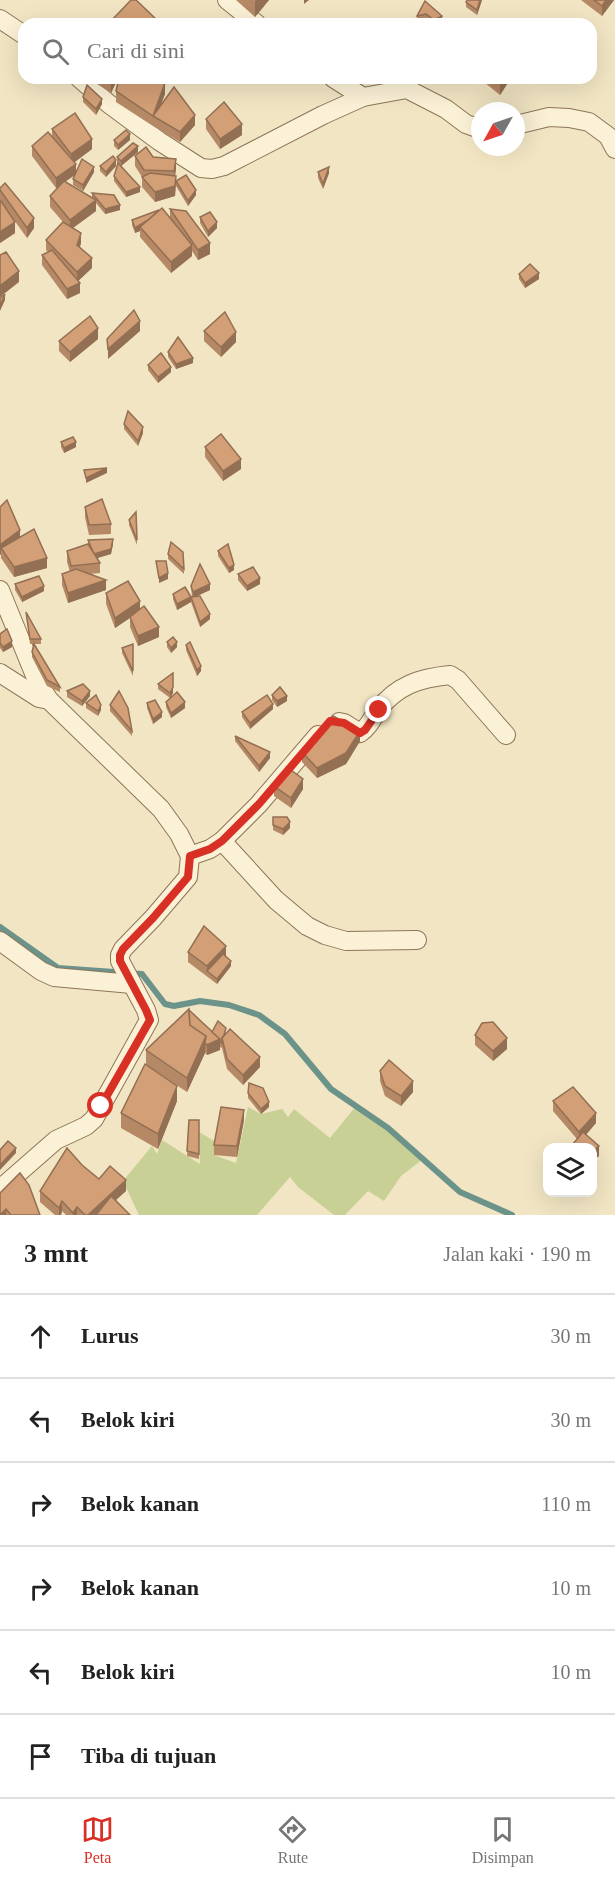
<!DOCTYPE html>
<html lang="id">
<head>
<meta charset="utf-8">
<style>
	:root { --surface:#fff; --page:#f6f6f6; --text:#222; --muted:#767676; --line:#e0e0e0; --accent:#d93025 }
	body { margin:0; font-family:"Times New Roman",serif; background:var(--page); color:var(--text) }
	.controls { position:absolute; right:18px; bottom:18px; display:grid; overflow:hidden; border-radius:12px; box-shadow:0 6px 24px #0002 }
	.controls button { width:54px; height:54px; display:grid; place-items:center; padding:0; border:0; border-bottom:2px solid var(--line); background:var(--surface); color:var(--text); font:30px sans-serif }
	.compass { position:absolute; left:471px; top:102px; width:54px; height:54px; border-radius:50%; background:var(--surface); box-shadow:0 6px 24px #0002; rotate:230deg }
	.stop { position:absolute; width:18px; height:18px; margin:-14px; border:4px solid #d93025; border-radius:50%; background:#fff }
	.stop.end { background:#d93025; border-color:#fff; box-shadow:0 2px 6px #0008 }
	.list { margin:0; padding:0; list-style:none }
	h2 { display:flex; justify-content:space-between; align-items:center; height:78px; margin:0; padding:0 24px; font-size:26px }
	h2 small { font-size:20px; font-weight:400; color:var(--muted) }
	.list li { display:grid; grid-template-columns:39px 1fr auto; gap:18px; align-items:center; box-sizing:border-box; height:84px; padding:0 24px; border-top:2px solid var(--line) }
	.list b { display:block; font-size:22px; white-space:nowrap }
	.list em { font-size:20px; font-style:normal; color:var(--muted) }
	.icon { flex:none; width:33px; height:33px; fill:none; stroke:currentColor; stroke-width:2; stroke-linecap:round; stroke-linejoin:round }
	.map { position:relative; flex:none; width:615px; height:1215px; overflow:hidden }
	.search { position:absolute; background:var(--surface); box-shadow:0 6px 24px #0002; left:18px; right:18px; top:18px; height:66px; display:flex; align-items:center; gap:15px; box-sizing:border-box; padding:0 21px; border-radius:18px; color:var(--muted); font-size:22px }
	.sheet { height:582px; background:var(--surface) }
	nav { display:flex; justify-content:space-around; align-items:center; box-sizing:border-box; height:84px; border-top:2px solid var(--line); background:var(--surface); font-size:16px; color:var(--muted) }
	nav a { display:grid; justify-items:center; gap:3px }
	nav .on { color:var(--accent) }
	.map>svg:first-child { display:block }
</style>
</head>
<body>
<div class="map">
<svg width="615" height="1215" viewBox="0 0 615 1215">
	<rect width="100%" height="100%" fill="#f1e5c3"/>
	<!-- green -->
	<polygon fill="#c8d096" points="356,1106 423,1159 401,1176 384,1201 368,1191 345,1215 334,1215 298,1187 290,1177 257,1215 139,1215 123,1181 152,1146 157,1154 162,1140 200,1164 199,1132 216,1142 214,1155 236,1163 248,1107 261,1114 282,1109 288,1117 294,1109 330,1138"/>
	<g fill="none" stroke-linecap="round" stroke-linejoin="round">
		<!-- stream -->
		<polyline stroke="#6b938a" stroke-width="6" points="0,927 58,968 142,974 165,1004 174,1006 200,1001 229,1005 259,1015 285,1034 331,1089 388,1128 460,1192 512,1215"/>
		<defs>
			<g id="street">
				<polyline points="227,0 257,24"/>
				<polyline points="0,19 24,35"/>
				<polyline points="79,78 109,104 159,141 201,168 212,169 224,166 323,115 363,97"/>
				<polyline points="333,78 363,97 407,89 446,109 466,124 480,129"/>
				<polyline points="516,125 549,117 569,118 589,122 608,136 615,149"/>
				<polyline points="0,590 38,683 49,700 161,809 179,834 190,856 188,877 153,918 123,949 120,955 120,961 146,1010 149,1020 94,1119 86,1126 56,1140 0,1189"/>
				<polyline points="0,673 39,698 49,700"/>
				<path d="M339,722L344,723L360,733C368,728 372,719 377,711C397,685 420,678 450,675L458,680L506,735"/>
				<polyline points="222,841 276,900 307,926 325,935 346,941 417,940"/>
				<polyline points="190,856 210,849 222,841 259,804 318,735"/>
				<polyline points="0,941 41,971 54,977 132,984"/>
			</g>
		</defs>
		<!-- street casing -->
		<use href="#street" stroke="#8d7658" stroke-width="20"/>
		<!-- street -->
		<use href="#street" stroke="#fbf1d7" stroke-width="18"/>
	</g>
	<!-- wall -->
	<g fill="#b58965">
		<polygon points="236,0 269,0 255,17"/>
		<polygon points="467,0 482,0 477,15 466,7 466,2"/>
		<polygon points="581,0 614,0 602,16"/>
		<polygon points="425,1 442,21 437,24 432,24 426,20 417,21 417,16"/>
		<polygon points="94,78 118,78 111,93 94,82"/>
		<polygon points="479,78 511,78 500,95"/>
		<polygon points="116,91 165,94 161,104 195,125 180,142 153,126 116,102"/>
		<polygon points="83,97 102,104 96,115 83,102"/>
		<polygon points="206,119 242,135 220,149 206,129"/>
		<polygon points="52,129 92,149 74,162 76,173 94,172 83,191 73,185 73,179 75,175 65,182 92,198 92,193 120,210 105,214 96,203 96,211 73,228 81,243 80,247 92,268 78,281 80,293 67,299 42,265 42,255 48,252 46,250 46,240 63,222 50,207 50,196 61,185 56,188 32,156 32,146 52,137"/>
		<polygon points="114,140 130,140 118,150 114,146"/>
		<polygon points="138,152 121,166 140,192 126,197 114,181 114,176 118,164 117,162 117,157"/>
		<polygon points="135,156 153,157 176,169 175,176 176,181 196,195 188,206 176,186 175,196 155,202 142,187 142,177 135,166"/>
		<polygon points="100,166 116,166 106,177 100,171"/>
		<polygon points="318,172 329,173 323,189 318,178"/>
		<polygon points="0,188 34,228 27,238 9,213 15,233 0,243"/>
		<polygon points="170,209 210,254 198,260 192,251 192,256 171,273 140,237 140,231 135,233 132,225 132,220 170,218"/>
		<polygon points="200,217 217,228 208,237 200,223"/>
		<polygon points="519,274 539,279 525,288 519,279"/>
		<polygon points="204,331 236,342 221,357 204,341"/>
		<polygon points="98,339 70,362 59,351 59,341"/>
		<polygon points="168,352 193,363 176,369 168,357"/>
		<polygon points="148,365 171,372 158,383 148,370"/>
		<polygon points="124,424 143,433 138,446 124,429"/>
		<polygon points="61,442 76,447 64,453 61,447"/>
		<polygon points="205,447 241,469 223,481 205,457"/>
		<polygon points="0,507 20,537 47,568 14,577 1,558 1,554 0,555"/>
		<polygon points="85,507 111,524 111,534 89,535 85,517"/>
		<polygon points="129,520 137,539 137,545 129,525"/>
		<polygon points="88,540 113,544 111,554 97,558 100,563 100,573 90,574 106,590 68,603 62,585 62,574 70,572 67,562 67,551 88,545"/>
		<polygon points="218,551 234,570 229,573 218,556"/>
		<polygon points="168,554 184,569 184,574 168,559"/>
		<polygon points="238,574 260,584 247,591 238,580"/>
		<polygon points="15,584 44,591 22,602 15,590"/>
		<polygon points="191,586 210,590 194,597 210,619 200,627 191,602 191,597 192,597"/>
		<polygon points="106,593 140,609 159,637 138,646 130,627 130,618 115,628 106,604"/>
		<polygon points="173,594 191,602 177,610 173,599"/>
		<polygon points="26,612 41,639 41,644 30,644"/>
		<polygon points="0,634 12,647 3,652 0,648"/>
		<polygon points="167,642 177,647 171,653 167,647"/>
		<polygon points="133,644 133,676 122,653 122,648"/>
		<polygon points="186,645 201,671 197,676 186,650"/>
		<polygon points="32,652 60,687 60,692 47,686 32,657"/>
		<polygon points="173,673 173,693 170,698 158,689 158,684"/>
		<polygon points="67,691 90,696 82,706 67,697"/>
		<polygon points="272,695 287,701 277,707 272,700"/>
		<polygon points="166,702 185,708 171,718 166,707"/>
		<polygon points="86,703 101,710 98,716 86,708"/>
		<polygon points="147,703 162,717 153,724 147,708"/>
		<polygon points="110,705 132,731 132,736 110,711"/>
		<polygon points="273,709 250,729 242,717 242,712"/>
		<polygon points="235,736 270,758 259,772 235,741"/>
		<polygon points="360,741 346,764 317,778 302,762 302,752"/>
		<polygon points="274,786 303,789 291,808 274,796"/>
		<polygon points="273,817 290,828 283,835 273,830"/>
		<polygon points="188,952 226,956 231,966 217,984 188,962"/>
		<polygon points="189,1010 212,1032 226,1033 260,1067 243,1085 227,1069 222,1048 220,1047 220,1050 207,1055 205,1053 187,1092 146,1065 146,1050"/>
		<polygon points="475,1035 507,1049 493,1061 475,1045"/>
		<polygon points="380,1071 413,1092 401,1106 385,1096 380,1081"/>
		<polygon points="248,1093 269,1107 261,1114 248,1098"/>
		<polygon points="177,1101 158,1149 121,1128 121,1113"/>
		<polygon points="553,1101 596,1123 586,1135 599,1156 592,1148 572,1148 572,1145 577,1139 553,1111"/>
		<polygon points="189,1120 199,1120 199,1159 187,1156"/>
		<polygon points="244,1120 237,1157 214,1155 214,1145"/>
		<polygon points="82,1165 99,1179 126,1191 116,1200 130,1215 66,1215 62,1211 61,1215 55,1215 40,1202 40,1191"/>
		<polygon points="0,1193 40,1215 0,1215"/>
	</g>
	<!-- shaded-wall -->
	<g fill="#936f53">
		<polygon points="256,0 269,0 255,17 255,2"/>
		<polygon points="304,0 309,0 304,4"/>
		<polygon points="480,0 482,0 477,15 477,10"/>
		<polygon points="606,0 614,0 602,16 602,6"/>
		<polygon points="442,16 442,21 437,24 434,24 434,20"/>
		<polygon points="113,78 118,78 111,93 111,83"/>
		<polygon points="501,78 511,78 500,95 500,80"/>
		<polygon points="165,83 165,94 156,118 153,116"/>
		<polygon points="102,99 102,104 96,115 96,109"/>
		<polygon points="195,115 195,125 180,142 180,132"/>
		<polygon points="242,124 242,135 220,149 220,139"/>
		<polygon points="130,134 130,140 118,150 118,145"/>
		<polygon points="92,139 92,149 71,165 71,154"/>
		<polygon points="138,146 138,152 121,166 121,161"/>
		<polygon points="176,159 176,169 174,181 174,171"/>
		<polygon points="116,160 116,166 106,177 106,172"/>
		<polygon points="76,164 76,174 56,188 56,178"/>
		<polygon points="94,167 94,172 83,191 83,185"/>
		<polygon points="329,167 329,173 323,189 323,184"/>
		<polygon points="176,176 175,196 155,202 155,192"/>
		<polygon points="140,187 140,192 126,197 126,192"/>
		<polygon points="196,190 196,195 188,206 188,201"/>
		<polygon points="96,200 96,211 70,230 70,220"/>
		<polygon points="120,205 120,210 105,214 105,209"/>
		<polygon points="34,218 34,228 27,238 27,228"/>
		<polygon points="148,220 140,227 140,231 135,233 135,228"/>
		<polygon points="15,222 15,233 0,243 0,232"/>
		<polygon points="217,222 217,228 208,237 208,231"/>
		<polygon points="81,233 81,243 77,255 77,245"/>
		<polygon points="210,243 210,254 198,260 198,250"/>
		<polygon points="192,245 192,256 171,273 171,262"/>
		<polygon points="92,258 92,268 77,282 77,272"/>
		<polygon points="19,271 19,282 0,297 0,286"/>
		<polygon points="539,273 539,279 525,288 525,283"/>
		<polygon points="80,283 80,293 67,299 67,289"/>
		<polygon points="5,294 5,300 0,311 0,306"/>
		<polygon points="140,321 140,331 108,359 108,349"/>
		<polygon points="98,328 98,339 70,362 70,352"/>
		<polygon points="236,332 236,342 221,357 221,347"/>
		<polygon points="193,358 193,363 176,369 176,364"/>
		<polygon points="171,367 171,372 158,383 158,377"/>
		<polygon points="143,427 143,433 138,446 138,441"/>
		<polygon points="76,442 76,447 64,453 64,448"/>
		<polygon points="241,459 241,469 223,481 223,471"/>
		<polygon points="107,468 107,473 86,483 86,478"/>
		<polygon points="20,530 20,540 1,548 1,554 0,555 0,545"/>
		<polygon points="113,539 113,544 111,554 94,559 94,554"/>
		<polygon points="47,558 47,568 14,577 14,567"/>
		<polygon points="234,565 234,570 229,573 229,568"/>
		<polygon points="168,573 168,579 159,583 159,578"/>
		<polygon points="260,578 260,584 247,591 247,586"/>
		<polygon points="106,580 106,590 68,603 68,593"/>
		<polygon points="210,584 210,590 193,598 193,592"/>
		<polygon points="44,586 44,591 22,602 22,597"/>
		<polygon points="191,597 191,602 177,610 177,604"/>
		<polygon points="140,601 140,611 115,628 115,618"/>
		<polygon points="210,614 210,619 200,627 200,622"/>
		<polygon points="159,627 159,637 138,646 138,636"/>
		<polygon points="12,641 12,647 3,652 3,647"/>
		<polygon points="177,642 177,647 171,653 171,648"/>
		<polygon points="201,666 201,671 197,676 197,670"/>
		<polygon points="173,687 173,693 170,698 170,693"/>
		<polygon points="90,691 90,696 82,706 82,701"/>
		<polygon points="287,696 287,701 277,707 277,701"/>
		<polygon points="185,702 185,708 171,718 171,713"/>
		<polygon points="273,704 273,709 250,729 250,723"/>
		<polygon points="101,705 101,710 98,716 98,711"/>
		<polygon points="162,712 162,717 153,724 153,719"/>
		<polygon points="360,731 360,741 346,764 317,778 317,768"/>
		<polygon points="270,752 270,758 259,772 259,766"/>
		<polygon points="303,779 303,789 291,808 291,798"/>
		<polygon points="290,822 290,828 283,835 283,829"/>
		<polygon points="226,946 226,956 207,971 207,966"/>
		<polygon points="231,961 231,966 217,984 217,979"/>
		<polygon points="206,1036 205,1053 187,1092 187,1078"/>
		<polygon points="507,1038 507,1049 493,1061 493,1051"/>
		<polygon points="220,1039 220,1050 207,1055 207,1045"/>
		<polygon points="260,1057 260,1067 243,1085 243,1075"/>
		<polygon points="413,1081 413,1092 401,1106 401,1096"/>
		<polygon points="177,1086 177,1101 158,1149 158,1134"/>
		<polygon points="269,1102 269,1107 261,1114 261,1109"/>
		<polygon points="244,1110 244,1120 237,1157 237,1146"/>
		<polygon points="596,1113 596,1123 579,1142 579,1132"/>
		<polygon points="599,1146 599,1156 592,1162 592,1152"/>
		<polygon points="16,1148 16,1153 0,1170 0,1165"/>
		<polygon points="126,1180 126,1191 99,1215 88,1215"/>
		<polygon points="62,1201 62,1211 61,1215 59,1215 59,1208"/>
		<polygon points="77,1207 77,1215 73,1215 73,1213"/>
		<polygon points="6,1209 6,1215 0,1215"/>
	</g>
	<!-- building -->
	<g fill="#d29f76" stroke="#936f53" stroke-width="1.5">
		<polygon points="131,0 136,0 159,22 156,24 118,24 111,21"/>
		<polygon points="467,0 480,0 477,10 466,2"/>
		<polygon points="594,0 606,0 602,6"/>
		<polygon points="425,1 442,16 434,20 426,14 417,16"/>
		<polygon points="104,78 113,78 111,83"/>
		<polygon points="119,78 156,78 165,83 153,116 174,87 195,115 180,132 153,116 116,91"/>
		<polygon points="87,85 102,99 96,109 83,97"/>
		<polygon points="224,102 242,124 220,139 206,119"/>
		<polygon points="75,113 92,139 71,154 52,129"/>
		<polygon points="126,130 130,134 118,145 114,140"/>
		<polygon points="48,132 76,164 56,178 32,146"/>
		<polygon points="133,143 138,146 121,161 117,157"/>
		<polygon points="146,147 153,157 176,159 174,171 144,170 135,156"/>
		<polygon points="113,156 116,160 106,172 100,166"/>
		<polygon points="82,159 94,167 83,185 73,179"/>
		<polygon points="118,163 140,187 126,192 114,176"/>
		<polygon points="329,167 323,184 318,172"/>
		<polygon points="150,173 176,176 175,186 155,192 142,177"/>
		<polygon points="186,175 196,190 188,201 176,181"/>
		<polygon points="64,181 96,200 70,220 50,196"/>
		<polygon points="5,183 34,218 27,228 0,190 0,188"/>
		<polygon points="92,193 114,195 120,205 105,209"/>
		<polygon points="1,201 15,222 0,232 0,202"/>
		<polygon points="162,208 192,245 171,262 140,227"/>
		<polygon points="170,209 186,211 210,243 198,250"/>
		<polygon points="159,210 148,220 135,228 132,220"/>
		<polygon points="210,212 217,222 208,231 200,217"/>
		<polygon points="63,222 81,233 77,245 92,258 77,272 46,240"/>
		<polygon points="52,250 80,283 67,289 42,255"/>
		<polygon points="6,252 19,271 0,286 0,255"/>
		<polygon points="530,264 539,273 525,283 519,274"/>
		<polygon points="5,294 0,306 0,298"/>
		<polygon points="134,310 140,321 108,349 107,339"/>
		<polygon points="225,312 236,332 221,347 204,331"/>
		<polygon points="90,316 98,328 70,352 59,341"/>
		<polygon points="178,337 193,358 176,364 168,352"/>
		<polygon points="161,353 171,367 158,377 148,365"/>
		<polygon points="128,411 143,427 138,441 124,424"/>
		<polygon points="221,434 241,459 223,471 205,447"/>
		<polygon points="73,437 76,442 64,448 61,442"/>
		<polygon points="107,468 86,478 84,470"/>
		<polygon points="102,499 111,524 89,525 85,507"/>
		<polygon points="7,500 20,530 0,545 0,507"/>
		<polygon points="136,512 137,539 137,540 129,520"/>
		<polygon points="34,529 47,558 14,567 1,548"/>
		<polygon points="113,539 111,549 94,554 88,540"/>
		<polygon points="171,542 183,552 184,569 168,554"/>
		<polygon points="88,544 100,563 71,566 67,551"/>
		<polygon points="228,544 234,565 229,568 218,551"/>
		<polygon points="156,561 166,561 168,573 159,578"/>
		<polygon points="200,564 210,584 193,592 191,586"/>
		<polygon points="253,567 260,578 247,586 238,574"/>
		<polygon points="76,569 106,580 68,593 62,574"/>
		<polygon points="39,576 44,586 22,597 15,584"/>
		<polygon points="128,581 140,601 115,618 106,593"/>
		<polygon points="185,587 191,597 177,604 173,594"/>
		<polygon points="200,596 210,614 200,622 191,597"/>
		<polygon points="144,606 159,627 138,636 130,617"/>
		<polygon points="26,612 41,639 30,639"/>
		<polygon points="7,629 12,641 3,647 0,643 0,634"/>
		<polygon points="173,637 177,642 171,648 167,642"/>
		<polygon points="190,642 201,666 197,670 186,645"/>
		<polygon points="34,644 60,687 47,680 32,652"/>
		<polygon points="133,644 133,671 122,648"/>
		<polygon points="173,673 173,687 170,693 158,684"/>
		<polygon points="83,684 90,691 82,701 67,691"/>
		<polygon points="280,687 287,696 277,701 272,695"/>
		<polygon points="119,691 128,708 132,731 110,705"/>
		<polygon points="177,692 185,702 171,713 166,702"/>
		<polygon points="96,695 101,705 98,711 86,703"/>
		<polygon points="267,695 273,704 250,723 242,712"/>
		<polygon points="155,700 162,712 153,719 147,703"/>
		<polygon points="333,716 360,731 346,753 317,768 302,752"/>
		<polygon points="235,736 270,752 259,766"/>
		<polygon points="287,767 303,779 291,798 274,786"/>
		<polygon points="273,817 287,817 290,822 283,829 273,825"/>
		<polygon points="204,926 226,946 207,966 188,952"/>
		<polygon points="223,954 231,961 217,979 207,971"/>
		<polygon points="189,1009 190,1025 206,1036 187,1078 146,1050"/>
		<polygon points="189,1010 220,1039 207,1045 205,1043 206,1036 190,1025"/>
		<polygon points="218,1021 226,1028 224,1035 222,1038 222,1043 220,1042 220,1039 212,1032"/>
		<polygon points="493,1022 507,1038 493,1051 475,1035 482,1023"/>
		<polygon points="230,1029 260,1057 243,1075 227,1059 222,1038"/>
		<polygon points="389,1060 413,1081 401,1096 385,1086 380,1071"/>
		<polygon points="145,1064 177,1086 158,1134 121,1113"/>
		<polygon points="249,1083 263,1088 269,1102 261,1109 248,1093"/>
		<polygon points="573,1087 596,1113 579,1132 553,1101"/>
		<polygon points="221,1107 244,1110 237,1146 214,1145"/>
		<polygon points="189,1120 199,1120 199,1154 187,1151"/>
		<polygon points="583,1132 599,1146 592,1152 592,1148 574,1148 572,1145"/>
		<polygon points="8,1141 16,1148 0,1165 0,1150"/>
		<polygon points="67,1148 82,1165 99,1179 110,1166 126,1180 88,1215 85,1215 77,1207 73,1213 62,1201 59,1208 40,1191"/>
		<polygon points="20,1173 29,1185 40,1215 11,1215 6,1209 0,1215 0,1193"/>
		<polygon points="111,1196 130,1215 96,1215"/>
	</g>
	<g fill="none" stroke-linecap="round" stroke-linejoin="round">
		<!-- route -->
		<polyline stroke="#d93025" stroke-width="8" points="101,1106 150,1020 146,1010 120,961 120,955 123,949 153,918 188,877 190,856 210,849 222,841 259,804 330,721 344,723 360,733 365,730 379,710"/>
	</g>
</svg>
<div class="controls">
<button><svg class="icon" aria-label="layers" viewBox="0 0 24 24"><path d="M12 4l9 5-9 5-9-5zM3 14l9 5 9-5"/></svg></button>
</div>
<svg class="compass" viewBox="-18 -18 36 36"><path d="M0-13l5 13h-10z" fill="#e53935"/><path d="M0 13l5-13h-10z" fill="#767676"/></svg>
<div class="stop" style="left:101px;top:1106px"></div>
<div class="stop end" style="left:379px;top:710px"></div>
<div class="search"><svg class="icon" aria-label="search" viewBox="0 0 24 24"><circle cx="10" cy="10" r="6"/><path d="M15 15l6 6"/></svg>Cari di sini</div>
</div>
<section class="sheet">
<h2>3 mnt<small>Jalan kaki · 190 m</small></h2>
<ul class="list">
<li><svg class="icon" aria-label="ahead" viewBox="0 0 24 24"><path d="M12 20V5M6 11l6-6 6 6"/></svg><div><b>Lurus</b></div><em>30 m</em></li>
<li><svg class="icon" aria-label="left" viewBox="0 0 24 24"><path d="M17 20v-9H6M10 6l-5 5 5 5"/></svg><div><b>Belok kiri</b></div><em>30 m</em></li>
<li><svg class="icon" aria-label="right" viewBox="0 0 24 24"><path d="M7 20v-9h11M14 6l5 5-5 5"/></svg><div><b>Belok kanan</b></div><em>110 m</em></li>
<li><svg class="icon" aria-label="right" viewBox="0 0 24 24"><path d="M7 20v-9h11M14 6l5 5-5 5"/></svg><div><b>Belok kanan</b></div><em>10 m</em></li>
<li><svg class="icon" aria-label="left" viewBox="0 0 24 24"><path d="M17 20v-9H6M10 6l-5 5 5 5"/></svg><div><b>Belok kiri</b></div><em>10 m</em></li>
<li><svg class="icon" aria-label="arrive" viewBox="0 0 24 24"><path d="M6 21V4h12l-3 4 3 4H6"/></svg><div><b>Tiba di tujuan</b></div></li>
</ul>
</section>
<nav>
<a class="on"><svg class="icon" aria-label="map" viewBox="0 0 24 24"><path d="M3 6l6-2 6 2 6-2v14l-6 2-6-2-6 2zM9 4v14M15 6v14"/></svg>Peta</a>
<a><svg class="icon" aria-label="directions" viewBox="0 0 24 24"><path d="M12 3l9 9-9 9-9-9zM9 14v-3h6M13 9l2 2-2 2"/></svg>Rute</a>
<a><svg class="icon" aria-label="saved" viewBox="0 0 24 24"><path d="M7 4h10v16l-5-4-5 4z"/></svg>Disimpan</a>
</nav>
</body>
</html>
